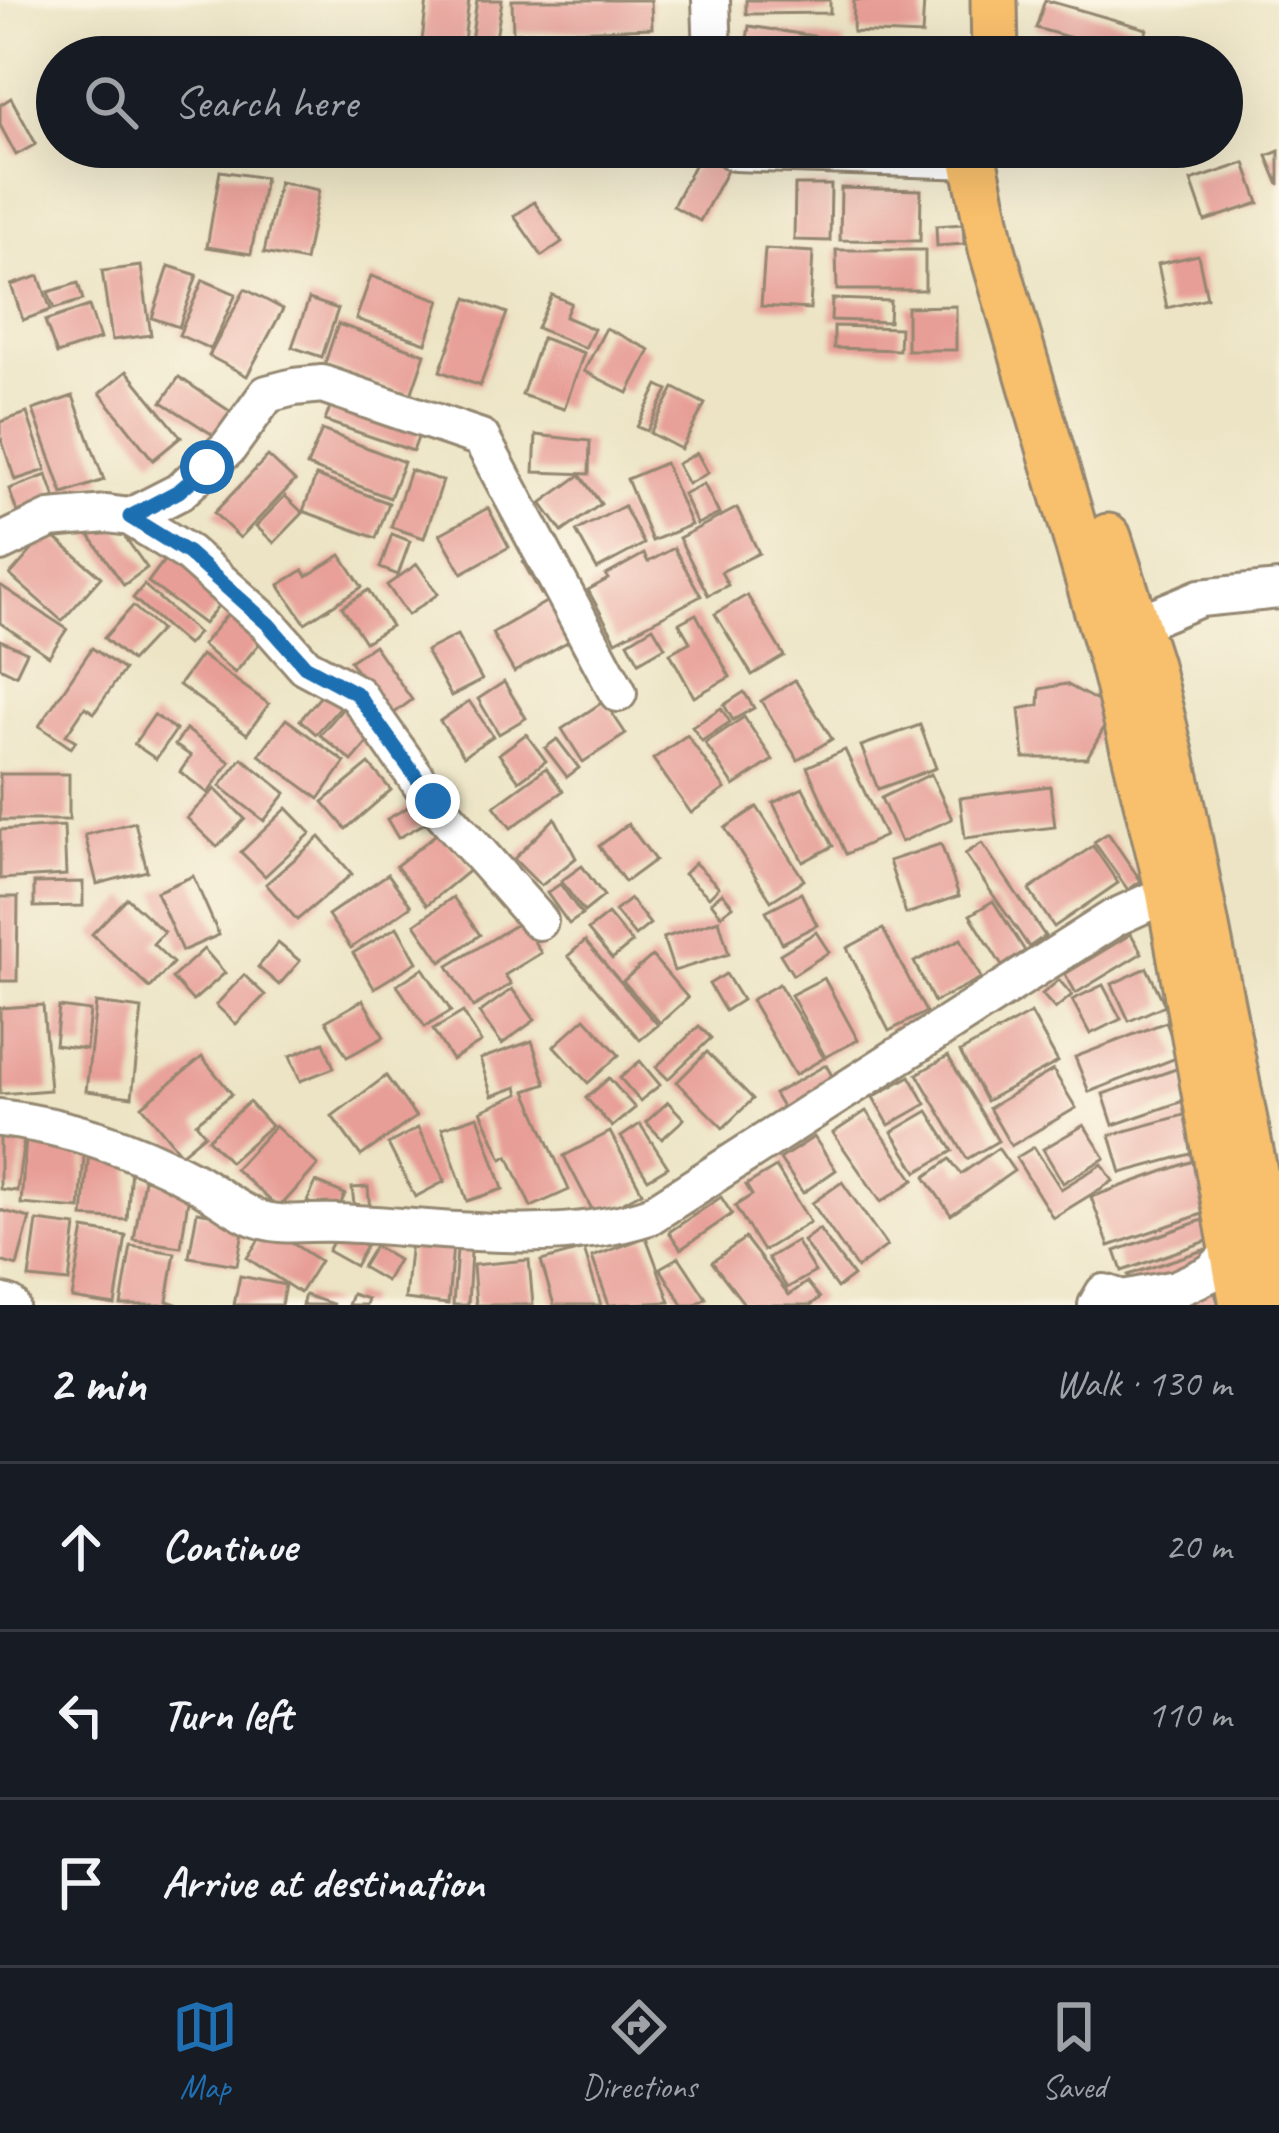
<!DOCTYPE html>
<html lang="en">
<head>
<meta charset="utf-8">
<style>
	:root { --surface:#171b24; --page:#242831; --text:#f1f3f6; --muted:#9ea1a6; --line:#363941; --accent:#1f6fb2 }
	body { margin:0; font-family:Caveat,sans-serif; background:var(--page); color:var(--text) }
	.stop { position:absolute; width:36px; height:36px; margin:-27px; border:9px solid #1f6fb2; border-radius:50%; background:#fff }
	.stop.end { background:#1f6fb2; border-color:#fff; box-shadow:0 3px 12px #0008 }
	.list { margin:0; padding:0; list-style:none }
	h2 { display:flex; justify-content:space-between; align-items:center; height:156px; margin:0; padding:0 48px; font-size:51px }
	h2 small { font-size:39px; font-weight:400; color:var(--muted) }
	.list li { display:grid; grid-template-columns:78px 1fr auto; gap:36px; align-items:center; box-sizing:border-box; height:168px; padding:0 48px; border-top:3px solid var(--line) }
	.list b { display:block; font-size:45px; white-space:nowrap }
	.list em { font-size:39px; font-style:normal; color:var(--muted) }
	.icon { flex:none; width:66px; height:66px; fill:none; stroke:currentColor; stroke-width:2; stroke-linecap:round; stroke-linejoin:round }
	.map { position:relative; flex:none; width:1279px; height:1305px; overflow:hidden }
	.search { position:absolute; background:var(--surface); box-shadow:0 12px 48px #0002; left:36px; right:36px; top:36px; height:132px; display:flex; align-items:center; gap:30px; box-sizing:border-box; padding:0 42px; border-radius:66px; color:var(--muted); font-size:45px }
	.sheet { height:660px; background:var(--surface) }
	nav { display:flex; justify-content:space-around; align-items:center; box-sizing:border-box; height:168px; border-top:3px solid var(--line); background:var(--surface); font-size:33px; color:var(--muted) }
	nav a { display:grid; justify-items:center; gap:6px }
	nav .on { color:var(--accent) }
	.map>svg:first-child { display:block }
</style>
</head>
<body>
<div class="map">
<svg width="1279" height="1305" viewBox="0 0 1279 1305">
	<rect width="100%" height="100%" fill="#fcf5e5"/>
	<filter id="ink" filterUnits="userSpaceOnUse"><feTurbulence type="fractalNoise" baseFrequency=".00833" numOctaves="2"/><feDisplacementMap in="SourceGraphic" scale="24" xChannelSelector="R" yChannelSelector="G"/><feConvolveMatrix kernelMatrix="1 2 1 2 8 2 1 2 1" color-interpolation-filters="sRGB"/></filter>
	<filter id="wash" filterUnits="userSpaceOnUse"><feTurbulence type="fractalNoise" baseFrequency=".004" numOctaves="4" result="noise"/><feDisplacementMap in="SourceGraphic" scale="48" xChannelSelector="R" yChannelSelector="G"/><feGaussianBlur stdDeviation="2.7" result="paint"/><feColorMatrix in="noise" values="0 0 0 0 0 0 0 0 0 0 0 0 0 0 0 0 0 1.4 0 .05"/><feComposite in="paint" operator="in"/></filter>
	<g filter="url(#wash)">
		<rect width="100%" height="100%" fill="#ece4c4"/>
		<g id="blocks">
			<!-- building -->
			<g fill="#e79e97">
				<polygon points="427,0 469,0 462,57 420,57"/>
				<polygon points="477,0 502,0 495,45 471,42"/>
				<polygon points="512,0 651,0 652,28 513,33"/>
				<polygon points="746,0 830,0 830,13 746,14"/>
				<polygon points="854,0 924,0 922,35 853,32"/>
				<polygon points="1045,0 1147,29 1139,57 1036,28"/>
				<polygon points="749,26 845,41 842,57 746,46"/>
				<rect x="526" y="42" width="113" height="15"/>
				<polygon points="11,98 36,144 16,155 0,125 0,105"/>
				<polygon points="406,147 477,147 476,157 405,151"/>
				<polygon points="702,150 730,165 700,221 673,206"/>
				<polygon points="1279,151 1279,185 1267,156"/>
				<polygon points="1245,163 1259,203 1205,221 1191,181"/>
				<polygon points="220,171 265,178 251,254 207,247"/>
				<polygon points="279,182 319,190 305,261 264,253"/>
				<polygon points="795,185 831,185 830,241 794,240"/>
				<polygon points="841,188 921,190 920,241 840,240"/>
				<polygon points="534,202 562,242 542,256 514,216"/>
				<polygon points="963,224 964,244 937,246 936,226"/>
				<polygon points="765,249 813,252 810,309 761,306"/>
				<polygon points="836,250 925,250 925,290 837,290"/>
				<polygon points="1198,255 1207,298 1167,308 1158,264"/>
				<polygon points="141,266 151,335 112,340 102,271"/>
				<polygon points="169,266 197,275 179,327 152,318"/>
				<polygon points="39,276 51,310 23,320 11,285"/>
				<polygon points="371,276 440,300 426,343 356,319"/>
				<polygon points="203,280 236,294 211,349 179,335"/>
				<polygon points="78,283 83,300 54,309 48,292"/>
				<polygon points="245,289 283,309 247,376 209,356"/>
				<polygon points="552,295 571,303 565,317 594,329 585,348 537,328"/>
				<polygon points="467,298 507,313 480,386 440,371"/>
				<polygon points="309,299 338,309 322,357 292,347"/>
				<polygon points="832,299 890,301 889,322 831,320"/>
				<polygon points="89,306 100,339 57,354 45,321"/>
				<polygon points="956,306 956,350 907,350 907,307"/>
				<polygon points="338,324 425,354 411,395 324,366"/>
				<polygon points="834,326 900,328 899,350 834,348"/>
				<polygon points="606,328 650,350 628,393 584,371"/>
				<polygon points="542,338 584,353 564,409 522,395"/>
				<polygon points="127,371 181,437 153,460 100,393"/>
				<polygon points="179,377 237,416 221,440 162,402"/>
				<polygon points="658,385 668,390 647,431 637,427"/>
				<polygon points="674,388 705,404 681,449 650,433"/>
				<polygon points="73,396 104,480 63,494 33,410"/>
				<polygon points="333,399 421,430 413,451 325,421"/>
				<polygon points="27,413 46,470 15,480 0,435 0,422"/>
				<polygon points="322,430 404,462 390,498 307,466"/>
				<polygon points="536,435 590,441 589,474 534,472"/>
				<polygon points="697,453 708,473 688,484 677,464"/>
				<polygon points="268,456 295,481 240,538 214,513"/>
				<polygon points="665,463 691,525 652,541 627,479"/>
				<polygon points="410,470 443,481 424,538 391,527"/>
				<polygon points="47,475 55,498 17,512 9,489"/>
				<polygon points="580,475 601,504 562,532 541,503"/>
				<polygon points="316,476 389,503 376,538 303,511"/>
				<polygon points="704,484 719,514 697,524 683,494"/>
				<polygon points="285,496 303,513 274,543 256,526"/>
				<polygon points="624,506 644,544 597,569 576,531"/>
				<polygon points="488,508 509,547 462,573 440,534"/>
				<polygon points="737,508 759,553 721,572 728,585 708,595 679,538"/>
				<polygon points="112,519 147,568 124,585 89,535"/>
				<polygon points="48,532 101,577 62,621 10,575"/>
				<polygon points="392,534 410,541 398,575 380,568"/>
				<polygon points="674,548 701,596 616,641 588,590 608,579 606,575 644,554 648,562"/>
				<polygon points="171,551 228,593 204,624 148,582"/>
				<polygon points="539,553 557,586 541,594 523,562"/>
				<polygon points="341,555 362,587 305,623 279,585 303,570 307,576"/>
				<polygon points="417,564 438,594 408,615 387,585"/>
				<polygon points="0,585 67,629 49,656 0,623"/>
				<polygon points="144,585 198,633 187,645 133,598"/>
				<polygon points="368,590 391,626 365,642 342,607"/>
				<polygon points="747,595 784,656 752,675 715,614"/>
				<polygon points="553,598 576,637 514,672 492,633"/>
				<polygon points="235,605 268,633 235,673 202,645"/>
				<polygon points="133,606 160,630 131,661 104,638"/>
				<polygon points="696,614 730,677 694,697 670,653 690,642 679,623"/>
				<polygon points="653,627 665,647 639,662 628,642"/>
				<polygon points="457,635 482,680 451,696 426,651"/>
				<polygon points="0,640 27,652 16,675 0,667"/>
				<polygon points="374,645 412,700 389,717 350,661"/>
				<polygon points="92,648 124,670 94,713 85,707 66,735 76,741 71,748 39,726"/>
				<polygon points="201,655 269,704 247,734 179,685"/>
				<polygon points="795,680 832,739 798,760 761,701"/>
				<polygon points="504,682 526,718 499,734 478,699"/>
				<polygon points="1066,684 1114,710 1087,758 1024,758 1019,709 1039,705 1040,689"/>
				<polygon points="328,688 344,703 316,734 300,720"/>
				<polygon points="744,692 754,708 733,720 724,705"/>
				<polygon points="469,701 493,736 464,756 440,721"/>
				<polygon points="604,701 626,734 583,762 562,729"/>
				<polygon points="345,706 376,733 352,761 320,735"/>
				<polygon points="721,708 730,722 702,741 692,727"/>
				<polygon points="154,715 176,730 156,759 134,744"/>
				<polygon points="744,717 773,760 734,786 705,743"/>
				<polygon points="286,719 345,762 319,799 259,755"/>
				<polygon points="920,725 936,768 878,789 861,746"/>
				<polygon points="186,729 230,762 208,793 180,772 191,756 175,745"/>
				<polygon points="526,734 546,761 519,781 499,754"/>
				<polygon points="687,735 725,789 691,813 653,759"/>
				<polygon points="557,739 579,768 567,777 545,748"/>
				<polygon points="845,750 885,836 846,854 807,767"/>
				<polygon points="242,758 286,793 264,821 220,786"/>
				<polygon points="369,764 391,790 346,829 323,802"/>
				<polygon points="546,768 563,791 511,828 494,806"/>
				<rect x="0" y="774" width="69" height="46"/>
				<polygon points="931,774 952,819 901,842 881,798"/>
				<polygon points="1050,786 1055,827 965,838 960,798"/>
				<polygon points="803,788 833,846 803,862 773,803"/>
				<polygon points="215,789 245,819 217,847 187,818"/>
				<polygon points="426,797 438,816 398,838 387,819"/>
				<polygon points="757,807 804,880 771,901 725,828"/>
				<polygon points="287,808 311,833 265,876 241,852"/>
				<polygon points="555,818 576,858 541,886 514,859"/>
				<polygon points="135,822 147,871 97,884 85,835"/>
				<polygon points="628,824 655,860 625,882 599,846"/>
				<polygon points="64,826 66,875 0,879 0,830"/>
				<polygon points="440,831 471,869 427,905 396,866"/>
				<polygon points="1108,833 1141,881 1128,890 1094,842"/>
				<polygon points="320,837 352,874 297,920 266,884"/>
				<polygon points="982,843 1045,936 1029,947 965,854"/>
				<polygon points="941,844 959,896 906,914 889,861"/>
				<polygon points="1093,846 1118,883 1054,927 1029,890"/>
				<polygon points="695,863 719,887 709,897 684,874"/>
				<polygon points="582,866 604,896 584,912 561,881"/>
				<polygon points="388,874 411,906 351,948 328,915"/>
				<polygon points="193,876 219,935 182,951 156,892"/>
				<polygon points="83,882 83,906 34,907 34,883"/>
				<polygon points="560,884 582,915 569,924 547,893"/>
				<polygon points="722,893 733,906 721,915 711,902"/>
				<polygon points="801,893 817,925 782,943 766,911"/>
				<polygon points="0,897 18,897 17,981 0,981"/>
				<polygon points="453,897 480,935 441,962 415,924"/>
				<polygon points="127,898 164,932 153,944 173,963 150,988 92,934"/>
				<polygon points="630,899 650,924 635,936 615,911"/>
				<polygon points="993,901 1025,951 1002,966 970,915"/>
				<polygon points="608,914 632,943 612,959 588,930"/>
				<polygon points="719,920 729,954 674,971 663,938"/>
				<polygon points="522,921 541,953 505,975 511,984 473,1007 448,966"/>
				<polygon points="397,927 417,962 374,988 353,953"/>
				<polygon points="883,929 926,1012 889,1031 847,948"/>
				<polygon points="816,932 829,952 793,975 780,954"/>
				<polygon points="1131,934 1142,953 1076,993 1065,974"/>
				<polygon points="961,939 981,978 934,1002 914,962"/>
				<polygon points="585,941 658,1025 640,1040 568,956"/>
				<polygon points="278,943 300,961 279,985 258,967"/>
				<polygon points="204,949 225,973 193,1001 172,978"/>
				<polygon points="652,956 688,998 660,1023 623,981"/>
				<polygon points="423,968 451,1011 425,1027 397,985"/>
				<polygon points="1147,968 1165,1005 1129,1021 1112,984"/>
				<polygon points="726,974 742,1000 725,1011 709,984"/>
				<polygon points="244,975 265,995 236,1024 216,1005"/>
				<polygon points="824,978 858,1040 825,1057 791,995"/>
				<polygon points="1059,980 1072,995 1055,1009 1042,994"/>
				<polygon points="779,984 824,1058 795,1075 751,1000"/>
				<polygon points="1103,985 1121,1019 1090,1034 1072,1000"/>
				<polygon points="512,989 535,1020 502,1044 479,1013"/>
				<polygon points="363,1000 384,1037 347,1057 326,1021"/>
				<polygon points="96,1003 142,1009 132,1097 86,1091"/>
				<polygon points="43,1005 50,1090 0,1094 0,1008"/>
				<polygon points="59,1007 90,1011 86,1049 55,1045"/>
				<polygon points="463,1012 481,1042 452,1060 433,1030"/>
				<polygon points="1031,1013 1058,1062 986,1101 960,1052"/>
				<polygon points="585,1018 619,1055 588,1083 554,1046"/>
				<polygon points="1166,1022 1179,1057 1089,1092 1075,1057"/>
				<polygon points="699,1026 711,1038 668,1079 656,1067"/>
				<polygon points="532,1041 546,1084 526,1091 569,1190 531,1207 508,1156 502,1159 481,1111 519,1094 517,1087 492,1096 480,1059"/>
				<polygon points="324,1042 334,1068 300,1081 290,1056"/>
				<polygon points="707,1052 753,1099 723,1128 677,1082"/>
				<polygon points="948,1056 998,1141 967,1159 917,1074"/>
				<polygon points="202,1057 232,1094 196,1123 205,1134 181,1154 142,1106"/>
				<polygon points="640,1061 660,1085 640,1101 620,1078"/>
				<polygon points="826,1065 838,1087 787,1116 774,1094"/>
				<polygon points="1182,1067 1192,1098 1113,1125 1103,1094"/>
				<polygon points="1053,1070 1076,1108 1011,1146 989,1108"/>
				<polygon points="386,1076 416,1117 361,1156 332,1116"/>
				<polygon points="910,1076 926,1104 889,1125 873,1097"/>
				<polygon points="609,1078 635,1108 612,1127 586,1098"/>
				<polygon points="249,1102 271,1126 230,1162 208,1139"/>
				<polygon points="668,1102 684,1119 662,1139 646,1122"/>
				<polygon points="866,1111 914,1180 881,1202 833,1133"/>
				<polygon points="928,1111 953,1151 917,1172 892,1132"/>
				<polygon points="1191,1113 1202,1151 1121,1173 1110,1135"/>
				<polygon points="478,1116 503,1189 467,1201 442,1128"/>
				<polygon points="640,1124 668,1167 648,1179 621,1137"/>
				<polygon points="1084,1125 1105,1158 1063,1183 1043,1149"/>
				<polygon points="275,1126 318,1165 279,1208 235,1169"/>
				<polygon points="418,1128 445,1181 415,1197 388,1144"/>
				<polygon points="610,1132 642,1192 596,1217 564,1156"/>
				<polygon points="0,1135 24,1139 17,1191 0,1189"/>
				<polygon points="814,1137 836,1170 803,1193 780,1159"/>
				<polygon points="26,1138 85,1143 80,1209 21,1204"/>
				<polygon points="1034,1147 1061,1189 1102,1164 1113,1181 1053,1218 1016,1158"/>
				<polygon points="998,1148 1014,1171 951,1215 925,1177 950,1159 961,1174"/>
				<polygon points="89,1150 132,1154 127,1220 83,1217"/>
				<polygon points="1196,1160 1214,1210 1109,1246 1091,1197"/>
				<polygon points="776,1167 810,1222 763,1251 735,1206 752,1195 746,1185"/>
				<polygon points="144,1179 190,1186 181,1247 134,1240"/>
				<polygon points="316,1182 345,1194 336,1214 307,1202"/>
				<polygon points="842,1182 887,1246 857,1268 812,1203"/>
				<polygon points="368,1187 370,1211 355,1212 352,1188"/>
				<polygon points="721,1197 732,1214 681,1249 669,1232"/>
				<polygon points="0,1210 30,1218 17,1266 0,1261"/>
				<polygon points="197,1212 245,1220 237,1265 189,1257"/>
				<polygon points="1217,1215 1224,1235 1122,1271 1115,1251"/>
				<polygon points="37,1221 76,1226 69,1282 29,1278"/>
				<polygon points="267,1227 320,1261 300,1293 247,1258"/>
				<polygon points="84,1229 126,1236 115,1305 72,1298"/>
				<polygon points="819,1229 853,1276 837,1288 803,1241"/>
				<polygon points="339,1231 366,1246 355,1266 328,1251"/>
				<polygon points="646,1237 670,1302 609,1305 592,1257"/>
				<polygon points="745,1238 789,1295 807,1282 820,1298 811,1305 745,1305 712,1262"/>
				<polygon points="411,1241 453,1245 448,1304 405,1299"/>
				<polygon points="796,1241 815,1272 787,1288 768,1258"/>
				<polygon points="131,1246 175,1253 167,1301 179,1305 121,1305"/>
				<polygon points="375,1246 398,1260 386,1281 362,1267"/>
				<polygon points="1216,1246 1221,1263 1133,1291 1128,1275"/>
				<polygon points="584,1249 601,1305 554,1305 541,1261"/>
				<polygon points="457,1250 471,1250 468,1305 453,1305"/>
				<polygon points="679,1257 706,1298 695,1305 683,1305 660,1268"/>
				<polygon points="529,1260 533,1305 476,1305 473,1265"/>
				<polygon points="240,1276 285,1285 281,1305 234,1305"/>
				<polygon points="1210,1278 1219,1305 1132,1305"/>
				<polygon points="352,1294 368,1299 366,1305 348,1305"/>
				<polygon points="305,1295 333,1304 333,1305 302,1305"/>
			</g>
		</g>
	</g>
	<g filter="url(#ink)">
		<use href="#blocks" fill-opacity="0" stroke="#948771" stroke-width="3"/>
		<g fill="none" stroke-linecap="round" stroke-linejoin="round">
			<defs>
				<g id="minor">
					<polyline points="711,0 713,57"/>
					<polyline points="729,147 735,152 761,153 973,160"/>
					<polyline points="130,517 179,492 228,448 267,394 294,387 322,384 481,438 618,693"/>
					<polyline points="0,543 50,519 107,514 130,517 188,553 268,624 305,666 357,694 433,801 539,921"/>
					<polyline points="1135,625 1200,598 1279,590"/>
					<path d="M0,1118C67,1126 133,1148 192,1180C214,1192 233,1209 256,1218C283,1228 310,1221 338,1223C441,1227 550,1248 649,1216L1114,918L1190,883"/>
					<polyline points="0,1302 10,1305"/>
					<polyline points="1097,1305 1104,1293 1123,1299 1176,1289 1211,1273 1232,1252"/>
				</g>
				<g id="major">
					<polyline points="994,0 995,57"/>
					<polyline points="971,147 992,249 1112,660 1169,891 1243,1305"/>
					<polyline points="1108,537 1149,665 1179,790 1279,1298"/>
				</g>
			</defs>
			<!-- minor casing -->
			<use href="#minor" stroke="#948771" stroke-width="42"/>
			<!-- major casing -->
			<use href="#major" stroke="#948771" stroke-width="51"/>
			<!-- minor -->
			<use href="#minor" stroke="#fff" stroke-width="36"/>
			<!-- major -->
			<use href="#major" stroke="#f8bf6c" stroke-width="45"/>
		</g>
	</g>
	<g fill="none" stroke-linecap="round" stroke-linejoin="round" filter="url(#ink)">
		<!-- route -->
		<polyline stroke="#1f6fb2" stroke-width="15" points="207,467 179,491 130,517 188,553 268,624 305,666 357,694 433,801"/>
	</g>
</svg>
<div class="stop" style="left:207px;top:467px"></div>
<div class="stop end" style="left:433px;top:801px"></div>
<div class="search"><svg class="icon" aria-label="search" viewBox="0 0 24 24"><circle cx="10" cy="10" r="6"/><path d="M15 15l6 6"/></svg>Search here</div>
</div>
<section class="sheet">
<h2>2 min<small>Walk · 130 m</small></h2>
<ul class="list">
<li><svg class="icon" aria-label="ahead" viewBox="0 0 24 24"><path d="M12 20V5M6 11l6-6 6 6"/></svg><div><b>Continue</b></div><em>20 m</em></li>
<li><svg class="icon" aria-label="left" viewBox="0 0 24 24"><path d="M17 20v-9H6M10 6l-5 5 5 5"/></svg><div><b>Turn left</b></div><em>110 m</em></li>
<li><svg class="icon" aria-label="arrive" viewBox="0 0 24 24"><path d="M6 21V4h12l-3 4 3 4H6"/></svg><div><b>Arrive at destination</b></div></li>
</ul>
</section>
<nav>
<a class="on"><svg class="icon" aria-label="map" viewBox="0 0 24 24"><path d="M3 6l6-2 6 2 6-2v14l-6 2-6-2-6 2zM9 4v14M15 6v14"/></svg>Map</a>
<a><svg class="icon" aria-label="directions" viewBox="0 0 24 24"><path d="M12 3l9 9-9 9-9-9zM9 14v-3h6M13 9l2 2-2 2"/></svg>Directions</a>
<a><svg class="icon" aria-label="saved" viewBox="0 0 24 24"><path d="M7 4h10v16l-5-4-5 4z"/></svg>Saved</a>
</nav>
</body>
</html>
